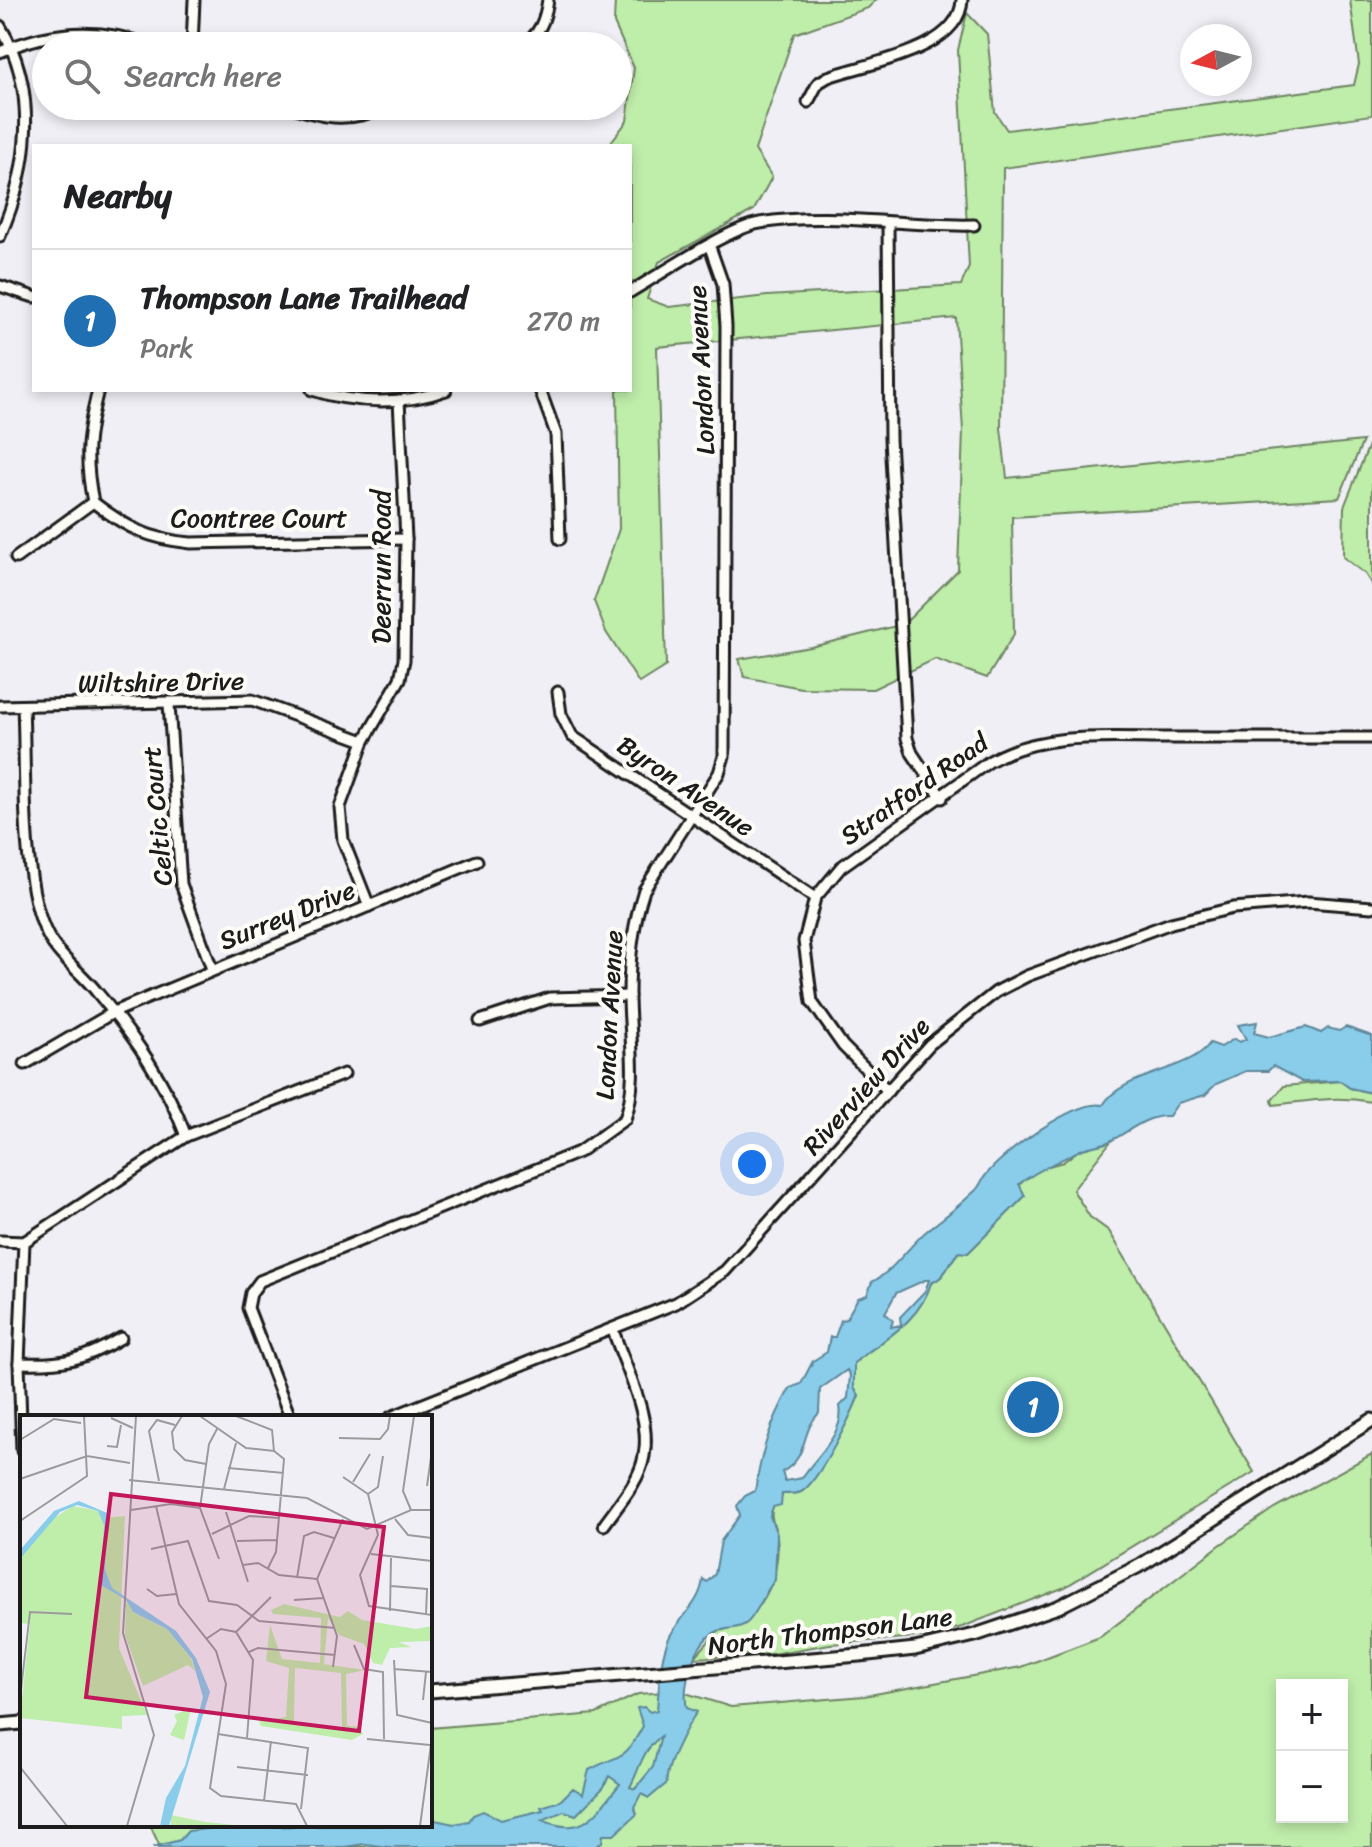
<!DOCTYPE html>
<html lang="en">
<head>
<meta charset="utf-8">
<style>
	:root { --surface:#fff; --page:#f6f6f6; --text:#202124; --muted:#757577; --line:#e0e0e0; --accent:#1f6fb2 }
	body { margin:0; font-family:Sriracha,sans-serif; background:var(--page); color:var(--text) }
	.controls { position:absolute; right:24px; bottom:24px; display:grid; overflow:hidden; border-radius:0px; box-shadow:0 4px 12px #0003 }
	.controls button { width:72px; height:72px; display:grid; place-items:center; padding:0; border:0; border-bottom:2px solid var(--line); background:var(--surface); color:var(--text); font:40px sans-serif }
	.compass { position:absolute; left:1180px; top:24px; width:72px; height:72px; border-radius:50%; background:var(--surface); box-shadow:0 4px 12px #0003; rotate:263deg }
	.you { position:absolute; left:752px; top:1164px; width:28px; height:28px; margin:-20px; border:6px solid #fff; border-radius:50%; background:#1a73e8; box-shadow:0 0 0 12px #1a73e833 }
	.badge { display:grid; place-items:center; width:52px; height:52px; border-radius:50%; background:var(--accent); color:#fff; font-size:26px; font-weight:700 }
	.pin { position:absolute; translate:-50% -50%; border:4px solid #fff; box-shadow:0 2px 8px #0006 }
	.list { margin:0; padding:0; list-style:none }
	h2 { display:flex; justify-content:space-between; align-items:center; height:104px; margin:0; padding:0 32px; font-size:34px }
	h2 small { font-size:26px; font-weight:400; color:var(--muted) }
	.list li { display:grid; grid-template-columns:52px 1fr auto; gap:24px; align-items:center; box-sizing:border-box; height:144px; padding:0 32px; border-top:2px solid var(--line) }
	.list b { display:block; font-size:30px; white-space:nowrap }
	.list p { margin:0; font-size:26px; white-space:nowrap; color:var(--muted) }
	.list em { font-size:26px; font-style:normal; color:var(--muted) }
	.icon { flex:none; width:44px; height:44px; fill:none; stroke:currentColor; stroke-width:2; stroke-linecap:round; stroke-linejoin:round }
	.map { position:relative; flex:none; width:1372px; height:1847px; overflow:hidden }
	.search { position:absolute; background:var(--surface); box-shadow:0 4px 12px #0003; left:32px; top:32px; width:600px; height:88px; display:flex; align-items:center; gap:20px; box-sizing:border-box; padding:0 28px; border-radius:44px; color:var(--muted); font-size:30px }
	.panel { position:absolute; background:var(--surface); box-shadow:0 4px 12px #0003; left:32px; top:144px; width:600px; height:248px; border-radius:0px }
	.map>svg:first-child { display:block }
</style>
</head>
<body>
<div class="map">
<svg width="1372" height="1847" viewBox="0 0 1372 1847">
	<rect width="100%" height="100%" fill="#efeff5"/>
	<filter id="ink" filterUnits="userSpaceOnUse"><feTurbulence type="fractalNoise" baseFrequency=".0125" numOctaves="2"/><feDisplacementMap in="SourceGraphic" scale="16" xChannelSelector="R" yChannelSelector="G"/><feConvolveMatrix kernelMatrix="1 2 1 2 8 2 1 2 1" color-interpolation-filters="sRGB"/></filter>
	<g filter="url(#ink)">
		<!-- green -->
		<g fill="#bfedaa" stroke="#6e8463" stroke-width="2" fill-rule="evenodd">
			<polygon points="615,0 876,0 868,8 794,34 755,150 772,177 754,210 659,262 647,299 669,307 767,296 961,285 969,267 958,50 967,13 987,34 995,112 1007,130 1354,85 1359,64 1350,0 1372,0 1372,115 1003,168 1001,428 1007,478 1363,441 1339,498 1012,517 1014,634 987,678 935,659 873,689 801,688 744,677 739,659 811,647 904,624 958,570 963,431 956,318 657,347 666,666 639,683 606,632 594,601 619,529 617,390 630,390 630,146 608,146 627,121 634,68 614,23"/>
			<polygon points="1372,399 1372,585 1365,574 1343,557 1344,507 1371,440"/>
			<path d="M1340,1081L1350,1088L1372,1093V1102C1334,1095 1310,1101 1273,1105L1272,1100L1284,1086Z"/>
			<path d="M1111,1141L1073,1190L1090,1217L1109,1231L1254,1472L1065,1587L962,1627L929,1636L830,1644L772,1654L694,1658L718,1631C760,1626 782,1576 777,1536C775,1524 769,1519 773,1506L780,1504L782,1494C787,1494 796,1494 801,1492C817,1484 851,1415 859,1396L854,1388V1363C883,1339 919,1323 931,1283C947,1277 947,1264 959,1252L968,1253L1025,1196L1019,1185L1034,1170L1063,1162L1079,1150Z"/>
			<path d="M1372,1454V1847H160L150,1825H430V1728L596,1714L638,1694L679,1691L731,1707L864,1696L1021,1667L1100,1637L1220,1545L1274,1508ZM1282,1685H1342V1817H1282Z"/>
		</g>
		<!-- water -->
		<path fill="#89cdea" stroke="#5d8698" stroke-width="2" fill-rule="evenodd" d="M1257,1022L1254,1033L1269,1037L1306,1027L1321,1033L1328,1028L1339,1031L1346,1027L1372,1036V1093L1350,1088L1340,1081L1302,1082L1273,1066L1268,1071H1246L1216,1084L1205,1095L1178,1103L1169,1116C1145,1115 1128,1133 1108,1142C1099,1146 1087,1146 1078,1151C1056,1163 1039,1169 1019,1184L1025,1196L968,1253L959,1252C947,1264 947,1277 931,1283C919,1323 883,1339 854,1363V1388L859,1395C851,1416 818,1483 801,1492C796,1494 788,1494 782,1494L781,1505L773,1507L770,1516L777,1535L775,1580C766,1589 759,1611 748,1622C739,1630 729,1627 718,1631C695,1640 681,1685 687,1708L697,1712C688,1724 664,1768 667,1783L649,1798L641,1794L634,1807L637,1814L614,1835H603L602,1842L595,1847H388L365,1844L344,1847H153L180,1840L188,1831L225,1827L430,1825V1819L454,1824L469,1821L473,1815L483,1811L501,1820L543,1810L541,1807L560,1801L573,1788L583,1794L589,1770C623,1752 623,1763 643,1726L637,1708L644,1707L650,1712L657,1710C659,1687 660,1656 670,1636C681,1615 700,1604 703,1579L707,1582L715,1574L721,1541L740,1515L737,1506L745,1496L755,1491C762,1449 769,1426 790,1388L801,1384L813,1361L827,1352L830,1337H835L841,1320L846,1319L858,1298L867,1295L872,1282C895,1270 909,1245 929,1229C945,1217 961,1204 976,1190C980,1186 982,1179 986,1175C1004,1152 1075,1099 1103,1105C1123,1072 1190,1072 1210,1043L1221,1047L1234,1039L1240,1042L1246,1039L1238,1025ZM925,1280H929L925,1291L900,1317L901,1325L891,1327L893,1320L885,1313L896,1293ZM847,1370L850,1375L848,1398L840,1406C845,1434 815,1457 802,1478L785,1481L782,1472C809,1458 800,1432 819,1413L820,1389ZM661,1736L653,1767L635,1789L630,1787C641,1767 640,1753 661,1736ZM609,1776L620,1784C596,1812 586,1839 542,1820L564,1811L576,1815L604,1787Z"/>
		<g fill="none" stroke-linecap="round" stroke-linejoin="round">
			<defs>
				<g id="minor">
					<path d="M0,26C39,90 29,170 0,236"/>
					<polyline points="192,46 194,0"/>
					<path d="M523,46C540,33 545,21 548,0"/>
					<path d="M0,52C50,30 99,26 151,46"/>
					<path d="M808,102L818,83L828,77C866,63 960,51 962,0"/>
					<path d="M290,106C328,120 351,122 388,106"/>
					<polyline points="888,224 890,439 907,738 912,753 942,798"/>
					<polyline points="0,286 34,297"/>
					<path d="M630,292C661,274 729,228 760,223C831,211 902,227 974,225"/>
					<path d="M98,390C87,434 84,457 93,502C127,528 148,539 191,543L406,539"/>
					<path d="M312,390C354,404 405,405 446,390"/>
					<polyline points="540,390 556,434 560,539"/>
					<polyline points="16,558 93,502"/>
					<polyline points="558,692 561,714 572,736 815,898"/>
					<polyline points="169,704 181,884 212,969"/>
					<polyline points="0,706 252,700 364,741"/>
					<path d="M23,706C26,767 20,884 48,936C59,957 81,972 96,991C134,1036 165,1080 186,1136"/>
					<polyline points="369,906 343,840 340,807 364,741 400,679 404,660 406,539 399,400"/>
					<polyline points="480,1021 550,998 629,996"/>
					<polyline points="25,1064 114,1012 477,861"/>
					<path d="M888,1091L843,1046L812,1002L804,941L815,898L841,867L990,761C1047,729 1118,739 1182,738C1245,738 1309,738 1372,738"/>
					<polyline points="0,1241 24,1242 186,1136 344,1074"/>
					<path d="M19,1363C62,1365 84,1360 121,1338"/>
					<path d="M290,1417L248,1308L251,1293L260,1281L579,1152L625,1119C639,1078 629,1038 629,995C629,959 633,924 644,890L719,773L724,756L726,326L723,284L710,247"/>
					<polyline points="391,1417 676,1303 725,1271 930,1044 996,992 1027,976 1171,923 1233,908 1308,902 1372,907"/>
					<polyline points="22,1451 19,1363 24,1242"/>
					<path d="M604,1525C618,1505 640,1481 644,1456C652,1416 625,1368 613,1330"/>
				</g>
				<g id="major">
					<polyline points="430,1691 859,1655 915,1649 975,1635 1058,1607 1141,1565 1372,1420"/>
					<polyline points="0,1725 22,1723"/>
				</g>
			</defs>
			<!-- minor casing -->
			<use href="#minor" stroke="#1c1c1c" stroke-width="15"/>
			<!-- major casing -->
			<use href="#major" stroke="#1c1c1c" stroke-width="17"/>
			<!-- minor -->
			<use href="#minor" stroke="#fdfcf7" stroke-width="9"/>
			<!-- major -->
			<use href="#major" stroke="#fdfcf7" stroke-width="11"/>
		</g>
	</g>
	<g text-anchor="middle" stroke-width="8" stroke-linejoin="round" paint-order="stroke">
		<!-- street labels -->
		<g font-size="26" fill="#1c1c1c" stroke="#fdfcf7">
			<text transform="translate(701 370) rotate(-93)" y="9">London Avenue</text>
			<text x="259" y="527">Coontree Court</text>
			<text transform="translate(381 567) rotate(-90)" y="9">Deerrun Road</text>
			<text transform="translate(161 682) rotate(-1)" y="9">Wiltshire Drive</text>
			<text transform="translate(686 786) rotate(34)" y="9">Byron Avenue</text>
			<text transform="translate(914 789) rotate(-35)" y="9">Stratford Road</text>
			<text transform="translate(157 816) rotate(-95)" y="9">Celtic Court</text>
			<text transform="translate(287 915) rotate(-22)" y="9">Surrey Drive</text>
			<text transform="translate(609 1015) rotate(-87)" y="9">London Avenue</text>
			<text transform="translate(866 1086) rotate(-48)" y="9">Riverview Drive</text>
			<text transform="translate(830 1631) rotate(-7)" y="9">North Thompson Lane</text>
		</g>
	</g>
	<!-- overview -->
	<g transform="translate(20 1415)">
		<rect width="412" height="412" fill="#efeff5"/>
		<path d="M53,91L78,96L84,103L105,101L99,233L127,300L102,301V314L0,303L10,209L0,208V143L29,106ZM106,185L113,197L147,214L171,243L175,256L168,250L123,271L105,220ZM264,189L320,202L328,196L342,205L396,214L412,211V226L379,227L391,232L370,233L362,250L353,248L344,229L319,220L308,203L304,249L345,255L326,259L327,311L340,312L343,319L332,325L241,311L239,306L266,302L269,253L246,246L250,210L262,244L300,248L301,203L253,199L251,195ZM275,253L321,258L322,314L274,307ZM171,293L164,325L150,320L157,306L154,300ZM151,400L185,407L225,411H151Z" fill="#bfedaa" fill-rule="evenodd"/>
		<path d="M59,86L87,98L85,155L92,173L156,216L176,243L190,277L149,411H140L146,383L165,351L183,282L172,244L147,214L113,197L106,185L81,170L84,110L78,96L57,90L40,97L0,144V135L34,96Z" fill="#89cdea"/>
		<path fill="none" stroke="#9b9b9e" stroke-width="2" d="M162,1L152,17L154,34L165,45L186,49M180,1L226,33L254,36L264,44L256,137L248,153M216,1L252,15L254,36M91,3L113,13M197,14L189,29L180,93L199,144M319,23L360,24L368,14L370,1M0,25L34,4L61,8M87,31L97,32L101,10M208,53L264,58M323,62L348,79L358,120L340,160L349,191L412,200M0,64L67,41L110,48M109,65L287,83L347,114L391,95H412M139,66L129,16L137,5L155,10M333,67L350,39M407,71L412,35M204,74L216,28M348,79L358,72L363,41M136,91L159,189L196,236L206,269L190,373L201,381L276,389L287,411M111,95L151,89L180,93M391,95L383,76L394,1M206,97L228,167M375,104L388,120L412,123M0,106L67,61L64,1M192,119L229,101L259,103M217,126L257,125M131,134L168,126L189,186L217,190L239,206L315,213M351,139L412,146M223,150L238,148L259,160L297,164M277,163L284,121L294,117L314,123M371,171L407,174L406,199M127,174L137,181L156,179M274,185L303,183M370,196L371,143M216,217L251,182M186,224L201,214L216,217L233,245L227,323M334,230L344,254L363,257L364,324M229,237L238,233L315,240M374,245L377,300L412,308M313,252L317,221L297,164L323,104M374,254L412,257M0,283L10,197L52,199M403,285L406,257M198,319L288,333L281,394M347,324L410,330M0,352L47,411M217,352L288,360M244,386L251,326M107,411L134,320L103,218L116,1M400,411L412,322"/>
		<path fill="#c2185b" fill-opacity="0.15" stroke="#c2185b" stroke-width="4" d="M91,79L364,112L339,316L66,282Z"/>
		<rect width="412" height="412" fill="none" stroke="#1c1c1c" stroke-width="4"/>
	</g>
</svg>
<div class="controls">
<button>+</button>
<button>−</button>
</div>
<svg class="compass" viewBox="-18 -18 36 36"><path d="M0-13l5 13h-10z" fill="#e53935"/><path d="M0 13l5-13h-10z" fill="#757577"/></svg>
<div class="you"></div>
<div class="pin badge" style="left:1033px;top:1407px">1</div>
<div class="search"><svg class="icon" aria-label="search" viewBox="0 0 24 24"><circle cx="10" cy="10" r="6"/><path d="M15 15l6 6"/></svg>Search here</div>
<section class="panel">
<h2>Nearby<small></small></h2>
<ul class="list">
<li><span class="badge">1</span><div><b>Thompson Lane Trailhead</b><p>Park</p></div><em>270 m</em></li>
</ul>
</section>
</div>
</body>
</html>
